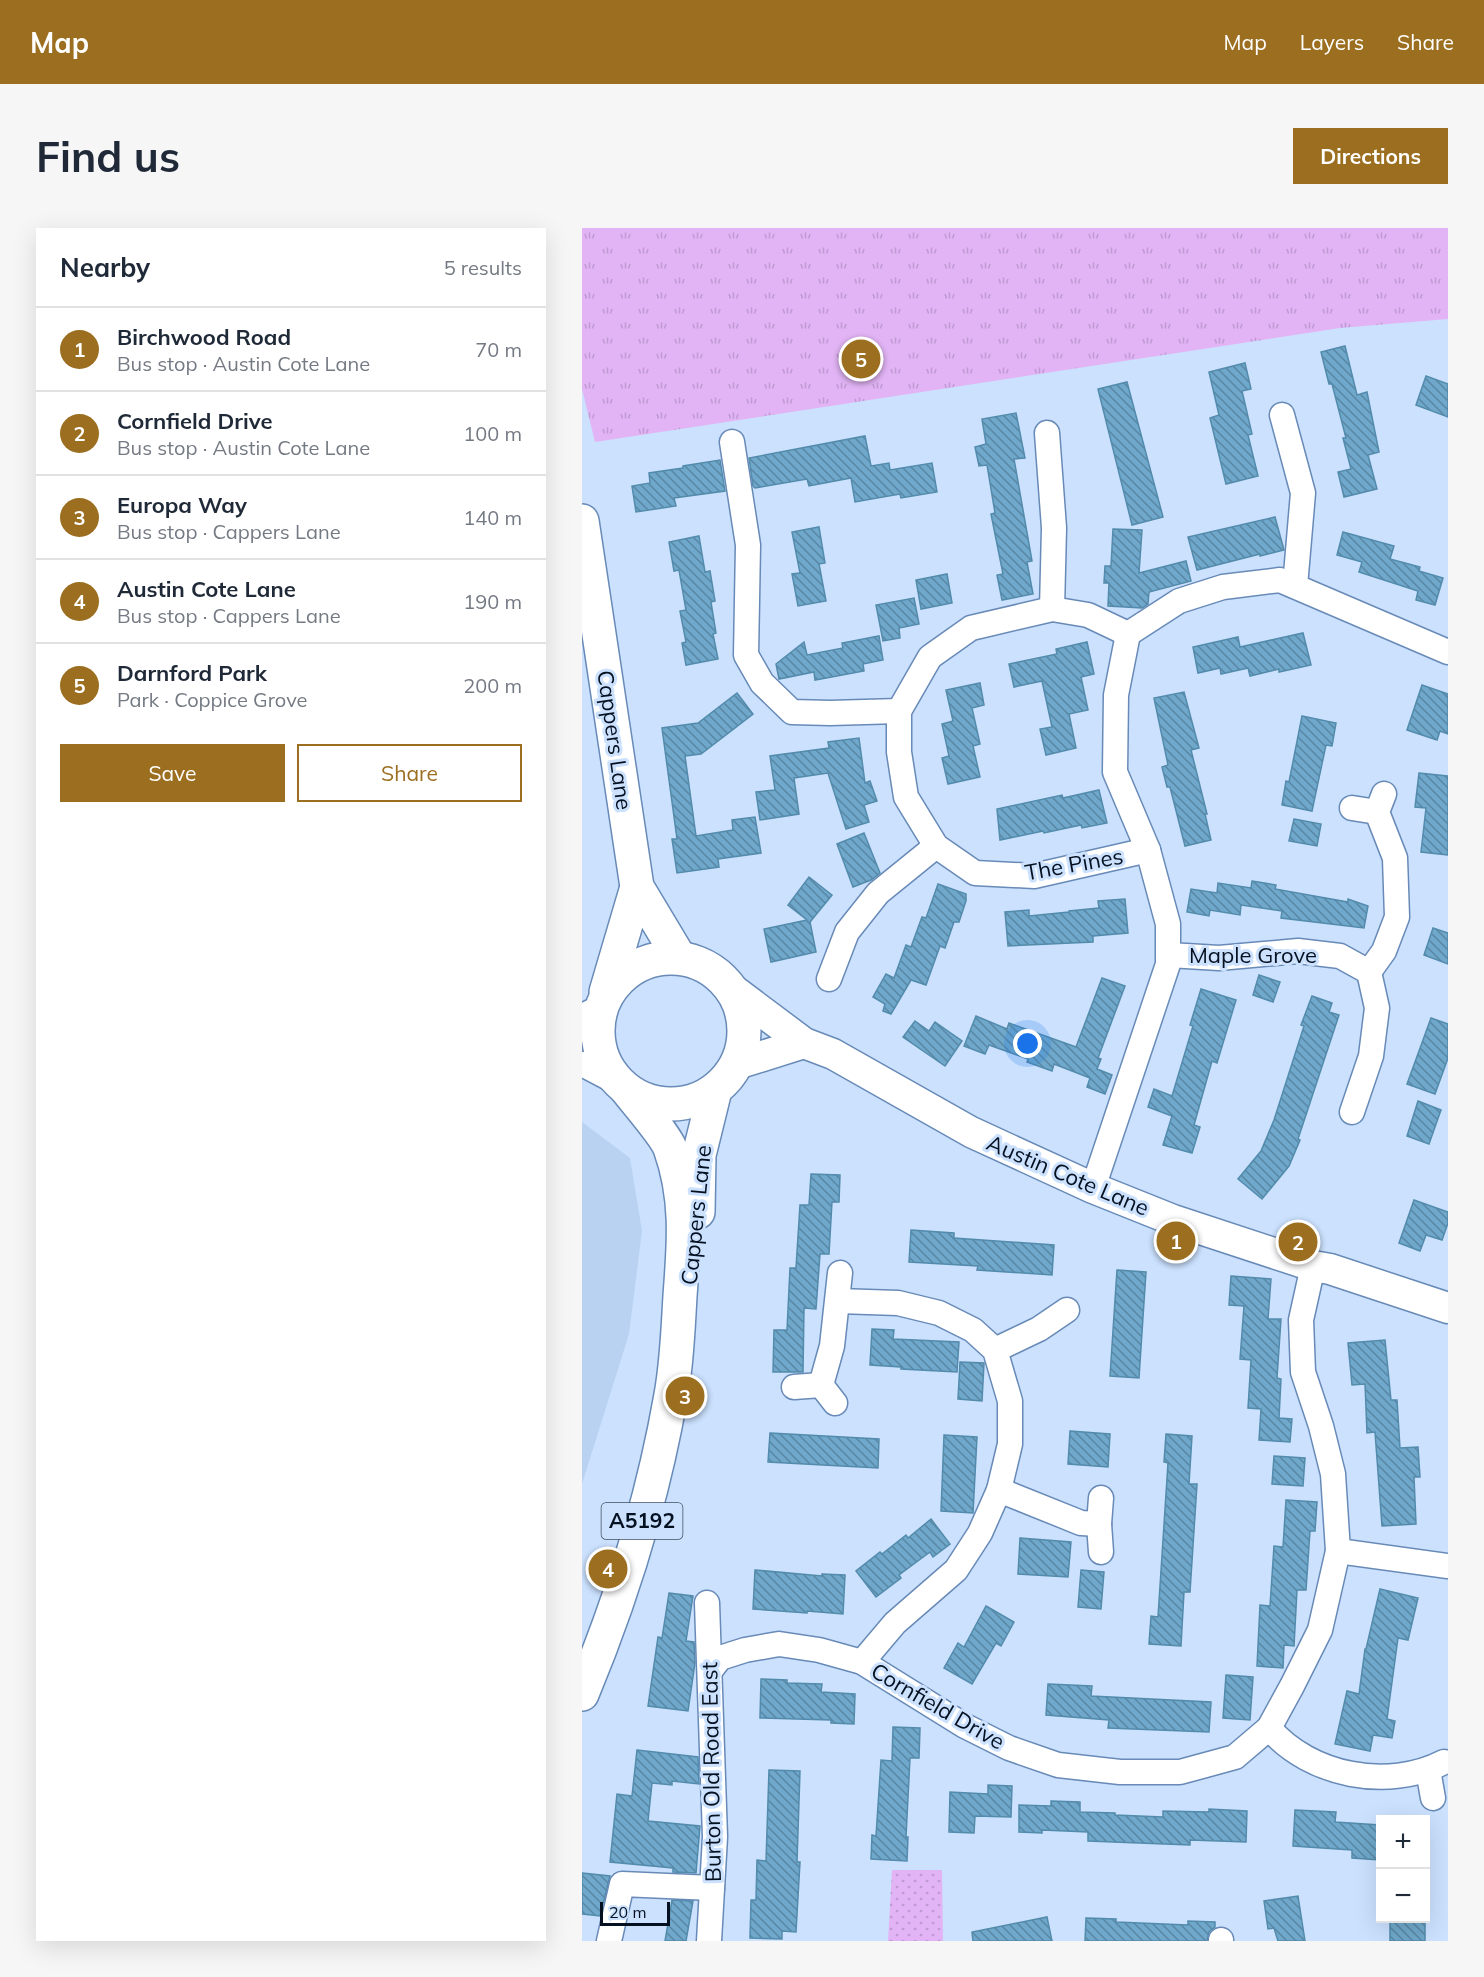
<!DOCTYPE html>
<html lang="en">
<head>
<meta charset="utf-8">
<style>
	:root { --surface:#fff; --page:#f6f6f7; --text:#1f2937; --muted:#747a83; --line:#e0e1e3; --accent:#9c6e1f }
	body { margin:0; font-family:Mulish,sans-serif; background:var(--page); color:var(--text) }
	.controls { position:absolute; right:18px; bottom:18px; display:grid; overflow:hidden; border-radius:0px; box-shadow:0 6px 24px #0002 }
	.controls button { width:54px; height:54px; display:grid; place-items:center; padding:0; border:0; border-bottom:2px solid var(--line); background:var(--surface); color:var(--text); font:30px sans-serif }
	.scale { position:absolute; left:18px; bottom:15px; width:70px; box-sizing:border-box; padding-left:6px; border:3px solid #051121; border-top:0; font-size:16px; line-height:21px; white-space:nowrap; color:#051121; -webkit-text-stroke:4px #cbe1fe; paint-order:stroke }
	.you { position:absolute; left:446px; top:816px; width:21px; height:21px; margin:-15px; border:4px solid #fff; border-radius:50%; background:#1a73e8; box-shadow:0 0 0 9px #1a73e833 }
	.badge { display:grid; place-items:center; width:39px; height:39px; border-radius:50%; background:var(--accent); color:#fff; font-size:20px; font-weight:700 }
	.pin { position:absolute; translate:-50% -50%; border:3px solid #fff; box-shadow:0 2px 6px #0006 }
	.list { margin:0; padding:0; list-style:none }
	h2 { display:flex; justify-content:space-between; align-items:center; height:78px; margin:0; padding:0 24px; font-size:26px }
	h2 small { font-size:20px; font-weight:400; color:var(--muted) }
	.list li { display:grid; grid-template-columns:39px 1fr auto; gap:18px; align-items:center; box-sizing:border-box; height:84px; padding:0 24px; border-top:2px solid var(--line) }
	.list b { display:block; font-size:22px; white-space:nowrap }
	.list p { margin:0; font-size:20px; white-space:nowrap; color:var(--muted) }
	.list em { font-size:20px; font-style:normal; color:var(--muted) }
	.actions { display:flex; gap:12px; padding:18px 24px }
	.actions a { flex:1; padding:14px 0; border:2px solid var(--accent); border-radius:0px; text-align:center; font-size:21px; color:var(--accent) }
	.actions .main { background:var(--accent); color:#fff }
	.map { position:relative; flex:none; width:866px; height:1713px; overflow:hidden; border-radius:0px }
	header { display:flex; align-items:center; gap:36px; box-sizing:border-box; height:84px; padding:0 30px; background:var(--accent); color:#fff }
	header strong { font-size:28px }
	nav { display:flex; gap:33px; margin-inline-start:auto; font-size:21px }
	.intro { display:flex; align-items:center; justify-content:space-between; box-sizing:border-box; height:144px; padding:0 36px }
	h1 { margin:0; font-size:42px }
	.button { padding:15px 27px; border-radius:0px; background:var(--accent); color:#fff; font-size:21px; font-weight:700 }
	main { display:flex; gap:36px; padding:0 36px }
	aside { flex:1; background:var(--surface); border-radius:0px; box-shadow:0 6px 24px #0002 }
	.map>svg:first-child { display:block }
</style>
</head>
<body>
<header>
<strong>Map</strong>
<nav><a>Map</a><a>Layers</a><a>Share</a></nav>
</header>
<div class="intro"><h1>Find us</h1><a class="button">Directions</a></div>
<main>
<aside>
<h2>Nearby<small>5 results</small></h2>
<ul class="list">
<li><span class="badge">1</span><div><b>Birchwood Road</b><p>Bus stop · Austin Cote Lane</p></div><em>70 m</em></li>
<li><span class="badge">2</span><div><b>Cornfield Drive</b><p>Bus stop · Austin Cote Lane</p></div><em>100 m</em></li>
<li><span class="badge">3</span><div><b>Europa Way</b><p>Bus stop · Cappers Lane</p></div><em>140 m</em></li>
<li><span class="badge">4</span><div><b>Austin Cote Lane</b><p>Bus stop · Cappers Lane</p></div><em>190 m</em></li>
<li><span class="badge">5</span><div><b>Darnford Park</b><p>Park · Coppice Grove</p></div><em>200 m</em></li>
</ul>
<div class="actions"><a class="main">Save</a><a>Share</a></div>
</aside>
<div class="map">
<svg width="866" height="1713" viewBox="0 0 866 1713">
	<defs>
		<pattern id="grass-dots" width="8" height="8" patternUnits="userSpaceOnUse" patternTransform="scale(1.5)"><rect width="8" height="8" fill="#e2b4f5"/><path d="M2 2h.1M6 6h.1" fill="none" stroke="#c09ad2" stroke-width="1.8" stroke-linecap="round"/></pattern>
		<pattern id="park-tufts" width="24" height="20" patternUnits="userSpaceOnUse" patternTransform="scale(1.5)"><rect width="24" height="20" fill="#e2b4f5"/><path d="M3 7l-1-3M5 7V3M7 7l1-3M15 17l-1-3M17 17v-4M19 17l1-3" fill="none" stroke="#c09ad2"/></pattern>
		<pattern id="building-back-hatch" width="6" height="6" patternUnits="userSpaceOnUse" patternTransform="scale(1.5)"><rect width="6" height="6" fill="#6fa8ca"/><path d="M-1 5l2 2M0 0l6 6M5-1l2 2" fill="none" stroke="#5987a4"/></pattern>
	</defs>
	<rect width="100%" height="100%" fill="#cbe1fe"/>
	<!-- built -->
	<polygon fill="#bad2f2" points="0,894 48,930 60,1003 47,1106 0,1256"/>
	<!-- grass -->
	<polygon fill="url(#grass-dots)" points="310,1642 360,1642 361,1713 306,1713"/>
	<!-- park -->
	<polygon fill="url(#park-tufts)" points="0,0 866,0 866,91 758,100 13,214 0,161"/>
	<!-- building -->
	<g fill="url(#building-back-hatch)" stroke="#538bac" stroke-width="1.5">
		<polygon points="763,118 775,167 785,164 797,224 786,227 795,261 762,269 756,244 769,241 761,210 764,210 750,156 747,156 739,124"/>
		<polygon points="663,135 669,161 660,163 670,206 666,207 676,248 644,256 628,190 637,187 627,144"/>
		<polygon points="844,148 866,156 866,189 834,177"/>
		<polygon points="545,154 581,289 550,297 516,161"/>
		<polygon points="434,185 443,230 432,231 450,333 445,334 451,366 420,372 415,347 421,346 409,286 413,285 405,237 397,238 393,219 404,216 400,191"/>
		<polygon points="283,208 289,238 307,235 308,242 350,235 355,264 319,270 318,266 273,274 269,250 227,258 225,251 173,260 171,258 167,230"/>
		<polygon points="138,232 143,263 92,270 94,278 54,284 50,258 68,255 67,245 101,240 101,238"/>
		<polygon points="693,289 702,322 678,328 678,326 615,342 606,309"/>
		<polygon points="237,299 243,335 237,336 244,373 216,378 210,346 218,345 210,304"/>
		<polygon points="531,301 560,302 557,345 604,333 609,353 567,364 566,376 560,380 526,378 527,355 522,355 523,338 529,338"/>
		<polygon points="761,304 812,318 808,331 838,339 837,343 861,350 853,377 834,372 836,363 777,344 780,334 755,327"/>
		<polygon points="117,308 123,344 128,343 133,373 129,374 134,405 131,406 136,431 104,437 100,415 104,414 98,383 104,382 97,342 92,343 87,314"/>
		<polygon points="365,346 370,375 339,381 334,352"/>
		<polygon points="332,370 337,396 317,400 318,410 301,413 294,377"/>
		<polygon points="721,405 729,437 697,444 697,441 668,448 666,440 639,446 638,440 616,445 611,419 656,409 658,419"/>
		<polygon points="297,408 301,432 281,436 282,443 233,452 232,444 197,451 194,436 222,414 225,427 261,420 260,415"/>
		<polygon points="505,414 512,446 499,449 506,482 487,486 494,520 464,527 458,501 470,499 460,453 432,459 427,436 475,426 474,421"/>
		<polygon points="398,455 402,477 390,480 398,516 391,518 398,549 366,556 360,530 367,528 360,496 371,493 364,462"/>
		<polygon points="840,457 866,466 866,506 858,503 855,512 825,502"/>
		<polygon points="602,464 617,520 609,522 625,586 623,586 629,612 603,618 588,559 585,559 580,539 586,537 572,470"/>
		<polygon points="155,465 171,486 119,526 103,528 114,608 151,602 150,592 173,589 179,625 136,631 137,639 95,645 90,611 95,611 80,500 116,495"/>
		<polygon points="720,488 754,495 750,518 744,517 730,583 700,577 704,553 707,554"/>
		<polygon points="277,510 283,555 288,553 295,573 282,577 287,594 264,601 246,545 212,550 217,586 178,592 174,564 193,562 188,528 247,520 246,514"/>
		<polygon points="837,545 866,548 866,627 839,624 844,580 833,579"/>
		<polygon points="517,562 525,595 500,600 499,597 462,605 461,603 418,612 415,581 480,567 481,570"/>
		<polygon points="712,591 739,596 735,618 707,613"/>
		<polygon points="282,605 298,645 289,652 271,659 255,616"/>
		<polygon points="227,649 250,667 228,694 234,724 189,734 182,701 225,692 206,677"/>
		<polygon points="670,653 694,657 693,661 766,674 766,671 786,678 782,700 699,690 700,683 659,677 658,687 628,682 627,688 605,684 609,661 635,665 636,655 669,660"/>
		<polygon points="356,656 384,666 384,673 377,694 372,694 363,720 358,718 344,757 329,752 309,786 301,783 303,776 291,769 304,746 312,750 324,717 329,719 340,689 344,690"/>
		<polygon points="543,671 546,705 511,708 511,714 426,718 423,684 447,682 447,688 487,684 487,683 517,680 516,673"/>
		<polygon points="851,700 866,705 866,736 842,727"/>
		<polygon points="677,747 698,754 691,774 671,767"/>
		<polygon points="520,750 543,758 516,830 519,831 515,841 530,847 523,866 505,859 508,850 472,836 470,843 445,834 446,831 407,817 403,826 382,818 394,788 425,801 427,795 494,819"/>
		<polygon points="619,761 654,772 635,835 630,833 612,897 618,899 610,925 581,917 590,888 566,879 572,861 590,868 611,798 608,797"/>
		<polygon points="730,768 750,775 747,784 757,787 716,911 718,912 707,938 680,971 656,951 679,923 692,892 722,798 719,797"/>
		<polygon points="849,790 866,796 866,830 853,866 825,856"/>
		<polygon points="333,793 347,803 353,794 380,813 363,838 321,809"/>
		<polygon points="836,873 859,882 847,916 825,908"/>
		<polygon points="229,946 258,947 257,974 250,974 247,1026 238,1026 234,1081 222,1080 221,1144 191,1144 192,1102 205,1102 208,1040 214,1040 218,977 227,977"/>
		<polygon points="832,972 866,984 866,995 860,1012 844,1007 838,1023 817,1015"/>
		<polygon points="329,1002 372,1005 372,1010 472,1017 470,1047 395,1042 396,1038 327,1034"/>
		<polygon points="535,1042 564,1044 557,1150 528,1148"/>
		<polygon points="649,1048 689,1051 686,1091 699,1091 695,1150 699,1151 697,1190 710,1191 708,1214 677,1212 679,1181 666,1180 669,1132 658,1131 662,1078 647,1077"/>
		<polygon points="290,1101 312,1102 311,1111 377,1114 375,1144 319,1141 319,1139 288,1137"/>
		<polygon points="803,1112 809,1172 815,1172 818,1220 836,1219 838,1249 832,1249 834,1296 800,1298 793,1204 785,1205 783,1156 770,1157 766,1115"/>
		<polygon points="378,1134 402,1135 400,1173 376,1171"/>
		<polygon points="488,1203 528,1206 526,1239 486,1236"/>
		<polygon points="188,1205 297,1211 296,1240 186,1234"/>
		<polygon points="584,1206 610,1208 607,1256 615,1256 608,1364 602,1364 599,1418 567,1416 569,1388 576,1389 586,1235 582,1234"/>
		<polygon points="362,1207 395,1209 391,1285 359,1283"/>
		<polygon points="692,1228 723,1230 721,1258 690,1256"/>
		<polygon points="704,1272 735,1274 733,1303 728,1303 724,1362 715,1362 712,1418 702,1417 701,1440 675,1438 678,1377 688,1378 692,1318 701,1319"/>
		<polygon points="349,1291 368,1316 351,1329 348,1324 317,1347 319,1350 294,1369 274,1343 298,1324 300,1326 324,1307 326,1310"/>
		<polygon points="438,1310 489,1314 486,1349 436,1346"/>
		<polygon points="173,1342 240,1348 240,1346 263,1347 261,1386 225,1383 225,1385 171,1381"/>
		<polygon points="499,1342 522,1344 519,1381 496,1379"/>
		<polygon points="798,1361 836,1370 826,1412 816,1410 805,1491 813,1493 810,1510 791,1507 788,1523 753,1516 765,1463 777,1466 783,1421 784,1421"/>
		<polygon points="87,1365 111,1368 104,1413 112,1414 113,1435 106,1483 66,1478 76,1409 80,1410"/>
		<polygon points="404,1378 432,1394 419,1418 414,1415 390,1456 362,1440 376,1415 382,1419"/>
		<polygon points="644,1447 671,1449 668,1492 641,1490"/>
		<polygon points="179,1451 205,1452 205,1455 240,1456 239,1464 273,1466 272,1496 249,1495 249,1492 178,1490"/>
		<polygon points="466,1456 510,1458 509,1468 629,1474 627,1504 526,1500 527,1492 464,1487"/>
		<polygon points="311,1499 338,1500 337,1530 328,1530 324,1609 326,1609 325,1633 289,1631 290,1607 294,1608 299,1532 310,1533"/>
		<polygon points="55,1522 116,1529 117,1556 90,1553 90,1557 70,1555 66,1593 118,1598 114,1645 91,1644 91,1640 28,1634 35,1566 50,1568"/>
		<polygon points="187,1542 218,1543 215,1634 218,1634 214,1704 200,1703 200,1711 168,1710 169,1672 174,1672 175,1632 184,1633"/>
		<polygon points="406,1557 430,1558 429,1589 393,1588 392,1605 367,1604 368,1564 406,1566"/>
		<polygon points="469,1573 498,1574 498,1584 533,1585 533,1587 581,1589 581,1583 627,1584 627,1581 665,1583 664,1614 608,1612 608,1617 506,1613 506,1604 460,1602 460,1605 437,1604 437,1577 469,1578"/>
		<polygon points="713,1582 754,1584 753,1594 798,1597 798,1632 770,1630 770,1622 711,1618"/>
		<polygon points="0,1645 28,1648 18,1688 0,1686"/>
		<polygon points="716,1668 723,1713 696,1713 692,1700 686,1701 682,1673"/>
		<polygon points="90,1672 111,1673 104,1713 83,1713"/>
		<polygon points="465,1689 470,1713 391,1713 390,1704"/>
		<polygon points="504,1690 534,1691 534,1694 606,1697 606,1693 633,1694 633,1699 627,1704 625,1713 503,1713"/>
		<rect x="808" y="1691" width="35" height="22"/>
	</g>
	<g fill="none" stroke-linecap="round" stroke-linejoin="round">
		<defs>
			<g id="minor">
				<polyline points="700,187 721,265 713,358"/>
				<polyline points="465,205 472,300 470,381"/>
				<polyline points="150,214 166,317 164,427 180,455 210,484 248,485 317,483"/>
				<polyline points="546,406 506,387 470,381 389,400 348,429 317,483 317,524 324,569 354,618 393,645 452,648 566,622"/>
				<polyline points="770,580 795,584"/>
				<polyline points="587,727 637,730 716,723 758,728 787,744 795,780 789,828 770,884"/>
				<polyline points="787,744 802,723 815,689 813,630 795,584 802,566"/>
				<polyline points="247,751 265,704 296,665 354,618"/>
				<polyline points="0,788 19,779"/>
				<polyline points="0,836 38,856"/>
				<polyline points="511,960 586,736 586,696 566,622 533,544 534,467 546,406 597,373 641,359 698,352 866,424"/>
				<polyline points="256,1073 316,1075 357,1085 391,1102 413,1122 428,1173 428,1216 417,1262 398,1305 374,1342 313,1395 280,1434"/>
				<polyline points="413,1122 457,1101 485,1082"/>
				<polyline points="239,1157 250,1118 258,1045"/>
				<polyline points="212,1159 239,1157 253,1175"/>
				<polyline points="417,1262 499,1295 517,1296"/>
				<polyline points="519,1270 517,1296 519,1324"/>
				<polyline points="756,1323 866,1338"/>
				<polyline points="125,1375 133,1609 127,1713"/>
				<polyline points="128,1443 138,1430 163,1422 197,1416 237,1422 280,1434 383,1498 427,1520 476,1537 538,1544 598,1544 653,1529 687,1500 710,1458 738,1402 756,1323 751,1246 739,1198 721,1144 719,1092 731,1038"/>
				<path d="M687,1500C728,1548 806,1563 862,1534"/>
				<polyline points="846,1542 851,1570"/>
				<polyline points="639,1712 639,1713"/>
				<polyline points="27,1713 40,1656 130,1660"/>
			</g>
			<g id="tertiary">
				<polyline points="150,761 222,815 251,826 389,904 511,960 591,992 731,1038 748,1041 866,1080"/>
				<polyline points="155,836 222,815"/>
			</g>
			<g id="trunk">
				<polyline points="0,293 55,659 97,729"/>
				<circle cx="89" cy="803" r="73"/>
				<polyline points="24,764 55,659"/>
				<polyline points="116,984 117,927 133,862"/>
				<path d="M0,1466C40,1370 71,1270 89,1167C95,1135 96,1101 98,1068C102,1016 106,970 88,920C83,907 55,875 45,862"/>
			</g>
		</defs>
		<!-- minor casing -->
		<use href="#minor" stroke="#688ab7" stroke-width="27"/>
		<!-- tertiary casing -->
		<use href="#tertiary" stroke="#688ab7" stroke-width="33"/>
		<!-- trunk casing -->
		<use href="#trunk" stroke="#688ab7" stroke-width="36"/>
		<!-- minor -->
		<use href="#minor" stroke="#fff" stroke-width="24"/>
		<!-- tertiary -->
		<use href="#tertiary" stroke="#fff" stroke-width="30"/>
		<!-- trunk -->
		<use href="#trunk" stroke="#fff" stroke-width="33"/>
	</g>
	<g text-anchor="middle" stroke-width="6" stroke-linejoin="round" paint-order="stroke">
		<!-- shield labels -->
		<rect fill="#cbe1fe" stroke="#404f63" stroke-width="1.5" x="19.5" y="1275" width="81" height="36" rx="4.5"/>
		<g font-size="21" font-weight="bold" fill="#051121">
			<text x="60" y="1300">A5192</text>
		</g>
		<!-- street labels -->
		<g font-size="22" fill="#051121" stroke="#cbe1fe">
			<text transform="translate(33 512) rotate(82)" y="8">Cappers Lane</text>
			<text transform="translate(492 636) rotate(-10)" y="8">The Pines</text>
			<text x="671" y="735">Maple Grove</text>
			<text transform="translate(486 947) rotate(23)" y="8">Austin Cote Lane</text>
			<text transform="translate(114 987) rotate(-84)" y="8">Cappers Lane</text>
			<text transform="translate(356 1478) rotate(30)" y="8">Cornfield Drive</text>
			<text transform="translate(129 1544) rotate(-91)" y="8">Burton Old Road East</text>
		</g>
	</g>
</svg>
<div class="controls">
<button>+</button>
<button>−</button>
</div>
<div class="scale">20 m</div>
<div class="you"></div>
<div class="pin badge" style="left:594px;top:1013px">1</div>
<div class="pin badge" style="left:716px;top:1014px">2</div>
<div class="pin badge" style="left:103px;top:1168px">3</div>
<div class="pin badge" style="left:26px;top:1341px">4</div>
<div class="pin badge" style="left:279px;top:131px">5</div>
</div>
</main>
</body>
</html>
